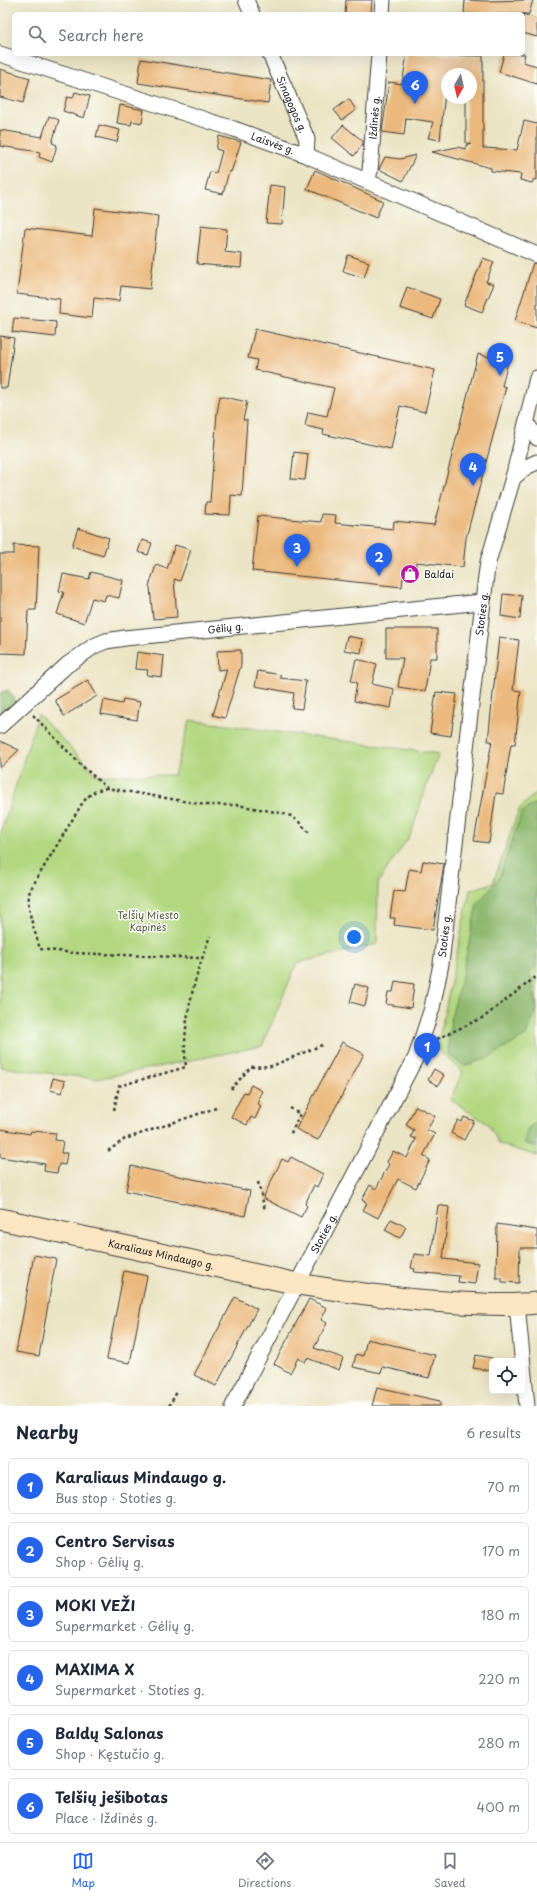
<!DOCTYPE html>
<html lang="en">
<head>
<meta charset="utf-8">
<style>
	:root { --surface:#fff; --page:#f6f6f7; --text:#1f2937; --muted:#747a83; --line:#e0e1e3; --accent:#2563eb }
	body { margin:0; font-family:"Playpen Sans",sans-serif; background:var(--page); color:var(--text) }
	.controls { position:absolute; right:12px; bottom:12px; display:grid; overflow:hidden; border-radius:6px; box-shadow:0 4px 16px #0002 }
	.controls button { width:36px; height:36px; display:grid; place-items:center; padding:0; border:0; border-bottom:1px solid var(--line); background:var(--surface); color:var(--text); font:20px sans-serif }
	.compass { position:absolute; left:441px; top:68px; width:36px; height:36px; border-radius:50%; background:var(--surface); box-shadow:0 4px 16px #0002; rotate:188deg }
	.you { position:absolute; left:354px; top:937px; width:14px; height:14px; margin:-10px; border:3px solid #fff; border-radius:50%; background:#1a73e8; box-shadow:0 0 0 6px #1a73e833 }
	.badge { display:grid; place-items:center; width:26px; height:26px; border-radius:50%; background:var(--accent); color:#fff; font-size:13px; font-weight:700 }
	.pin { position:absolute; translate:-50% -33px; filter:drop-shadow(0 1px 2px #0008) }
	.pin::after { content:''; position:absolute; top:21px; width:14px; height:12px; background:inherit; clip-path:polygon(0 0,100% 0,50% 100%) }
	.list { margin:0; padding:0; list-style:none }
	h2 { display:flex; justify-content:space-between; align-items:center; height:52px; margin:0; padding:0 16px; font-size:17px }
	h2 small { font-size:13px; font-weight:400; color:var(--muted) }
	.list li { display:grid; grid-template-columns:26px 1fr auto; gap:12px; align-items:center; box-sizing:border-box; height:56px; margin:0 8px 8px; padding:0 8px; border:1px solid var(--line); border-radius:6px }
	.list b { display:block; font-size:15px; white-space:nowrap }
	.list p { margin:0; font-size:13px; white-space:nowrap; color:var(--muted) }
	.list em { font-size:13px; font-style:normal; color:var(--muted) }
	.icon { flex:none; width:22px; height:22px; fill:none; stroke:currentColor; stroke-width:2; stroke-linecap:round; stroke-linejoin:round }
	.map { position:relative; flex:none; width:537px; height:1406px; overflow:hidden }
	.search { position:absolute; background:var(--surface); box-shadow:0 4px 16px #0002; left:12px; right:12px; top:12px; height:44px; display:flex; align-items:center; gap:10px; box-sizing:border-box; padding:0 14px; border-radius:6px; color:var(--muted); font-size:15px }
	.sheet { height:436px; background:var(--surface) }
	nav { display:flex; justify-content:space-around; align-items:center; box-sizing:border-box; height:56px; border-top:1px solid var(--line); background:var(--surface); font-size:11px; color:var(--muted) }
	nav a { display:grid; justify-items:center; gap:2px }
	nav .on { color:var(--accent) }
	.map>svg:first-child { display:block }
</style>
</head>
<body>
<div class="map">
<svg width="537" height="1406" viewBox="0 0 537 1406">
	<rect width="100%" height="100%" fill="#fdfcf7"/>
	<filter id="ink" filterUnits="userSpaceOnUse"><feTurbulence type="fractalNoise" baseFrequency=".025" numOctaves="2"/><feDisplacementMap in="SourceGraphic" scale="8" xChannelSelector="R" yChannelSelector="G"/><feConvolveMatrix kernelMatrix="1 2 1 2 8 2 1 2 1" color-interpolation-filters="sRGB"/></filter>
	<filter id="wash" filterUnits="userSpaceOnUse"><feTurbulence type="fractalNoise" baseFrequency=".012" numOctaves="4" result="noise"/><feDisplacementMap in="SourceGraphic" scale="16" xChannelSelector="R" yChannelSelector="G"/><feGaussianBlur stdDeviation="0.9" result="paint"/><feColorMatrix in="noise" values="0 0 0 0 0 0 0 0 0 0 0 0 0 0 0 0 0 1.4 0 .05"/><feComposite in="paint" operator="in"/></filter>
	<g filter="url(#wash)">
		<rect width="100%" height="100%" fill="#ebe4c4"/>
		<!-- green -->
		<g fill="#b2d780" stroke="#677a4e">
			<polygon points="38,714 97,775 174,775 190,720 439,754 427,784 411,834 378,882 377,944 297,963 262,1046 96,1079 0,1067 0,836"/>
			<polygon points="537,792 537,1156 499,1144 489,1125 450,1099 463,1072 437,1049 470,890 493,883 519,809"/>
		</g>
		<!-- forest -->
		<g fill="#8db86e" stroke="#546a45">
			<polygon points="8,690 18,704 0,719 0,693"/>
			<polygon points="537,802 537,965 530,973 537,1009 526,1036 490,1057 464,1066 449,1055 448,1046 451,1017 461,980 477,904 499,878 522,812"/>
			<polygon points="537,1122 537,1147 524,1143 528,1128"/>
		</g>
		<g id="blocks">
			<!-- building -->
			<g fill="#ebb97e">
				<polygon points="346,0 372,0 371,14 345,14"/>
				<polygon points="465,0 487,1 533,0 529,14 464,14"/>
				<polygon points="523,14 537,19 537,37 523,33"/>
				<polygon points="407,54 483,56 483,148 517,150 524,121 537,124 537,180 534,179 532,183 520,180 521,174 491,171 491,168 432,152 457,147 466,149 466,145 471,144 466,143 466,98 471,98 471,74 447,74 440,140 428,138 433,122 406,118 404,135 382,132 389,82 402,84"/>
				<polygon points="504,54 525,54 523,62 537,66 537,84 499,72"/>
				<polygon points="141,59 271,80 268,103 138,83"/>
				<polygon points="0,69 30,78 23,103 0,97"/>
				<polygon points="75,92 90,96 84,118 63,111 67,97 73,98"/>
				<polygon points="349,99 356,110 342,120 334,110"/>
				<polygon points="120,105 144,110 142,123 132,121 131,125 117,123"/>
				<polygon points="49,116 59,120 52,143 57,145 52,162 39,157 40,152 0,146 0,130 42,137"/>
				<polygon points="99,125 120,130 117,142 96,137"/>
				<polygon points="343,125 363,141 363,144 354,156 332,138"/>
				<polygon points="219,136 241,142 231,172 229,171 223,194 205,190 210,172 216,173 222,151 216,149"/>
				<polygon points="416,155 403,181 379,169 385,157 400,159"/>
				<polygon points="315,170 383,201 376,218 307,189"/>
				<polygon points="270,185 285,187 282,224 266,223"/>
				<polygon points="95,208 158,216 150,289 121,286 119,301 94,298 92,318 59,314 60,299 17,294 25,228 92,236"/>
				<polygon points="201,226 227,229 225,252 242,254 241,268 197,264"/>
				<polygon points="348,255 369,262 364,278 343,271"/>
				<polygon points="483,258 494,262 486,282 494,284 482,312 464,305"/>
				<polygon points="533,263 537,264 537,328 515,321"/>
				<polygon points="407,287 440,299 433,319 400,308"/>
				<polygon points="14,318 56,322 55,337 12,332"/>
				<polygon points="255,329 435,370 425,412 400,406 391,449 323,434 324,430 305,426 308,412 327,416 334,388 255,370 257,360 248,358"/>
				<polygon points="0,336 14,338 7,388 0,388"/>
				<polygon points="478,354 508,362 502,386 506,387 466,538 463,567 416,562 414,579 403,578 402,587 252,571 258,516 321,522 322,514 336,515 335,523 393,529 394,521 434,525"/>
				<polygon points="220,396 247,402 243,420 247,420 242,496 231,495 230,515 205,514 206,502 210,502 217,413"/>
				<polygon points="294,452 308,454 305,480 291,479"/>
				<polygon points="78,528 109,538 103,556 72,546"/>
				<polygon points="142,540 152,543 148,555 138,552"/>
				<polygon points="14,545 39,546 36,610 28,610 26,654 0,653 0,554 14,554"/>
				<polygon points="175,545 191,550 180,581 174,579 177,617 153,619 150,587 149,586 156,565 167,569"/>
				<polygon points="91,572 123,580 119,598 106,595 104,601 92,598 84,623 57,614 64,592 59,591 63,574 89,579"/>
				<polygon points="503,594 522,596 520,619 501,616"/>
				<polygon points="386,629 437,629 437,658 430,658 425,691 398,687 403,658 386,658"/>
				<polygon points="347,636 363,639 361,653 344,650"/>
				<polygon points="499,637 519,640 513,690 521,691 515,744 511,744 503,794 496,793 489,843 474,841 492,741 488,741"/>
				<polygon points="241,650 241,665 225,718 213,715 227,669 218,670 217,651"/>
				<polygon points="137,652 164,656 162,677 147,675 148,670 135,669"/>
				<polygon points="356,659 377,664 372,684 394,689 391,708 354,701 357,682 351,681"/>
				<polygon points="258,671 281,675 280,678 306,681 302,709 292,708 294,693 255,686"/>
				<polygon points="88,680 97,696 64,716 55,700"/>
				<polygon points="436,692 457,694 451,736 430,733"/>
				<polygon points="123,699 140,702 137,720 101,714 104,700 122,704"/>
				<polygon points="0,741 19,750 0,768"/>
				<polygon points="423,861 444,864 433,930 394,925 395,918 390,918 394,891 405,892 409,869 421,871"/>
				<polygon points="395,981 414,984 411,1008 386,1004 388,992 393,992"/>
				<polygon points="355,984 369,988 365,1006 350,1002"/>
				<polygon points="342,1042 364,1054 318,1140 296,1129"/>
				<polygon points="434,1069 444,1075 438,1086 428,1080"/>
				<polygon points="53,1078 65,1081 62,1093 50,1090"/>
				<polygon points="251,1085 262,1091 258,1099 260,1100 258,1104 261,1106 255,1119 251,1117 247,1125 231,1117 244,1092 247,1093"/>
				<polygon points="416,1106 435,1116 427,1130 435,1134 423,1156 430,1160 416,1188 398,1179 378,1218 363,1210 367,1203 362,1200 370,1185 376,1189 389,1164 387,1162 393,1151 407,1158 416,1139 411,1137 414,1130 406,1125"/>
				<polygon points="464,1117 474,1121 464,1140 451,1133 458,1120 462,1122"/>
				<polygon points="0,1129 30,1134 31,1131 56,1133 55,1140 63,1141 61,1153 67,1153 65,1165 59,1164 57,1173 44,1171 45,1164 0,1157"/>
				<polygon points="291,1157 323,1174 317,1187 314,1185 305,1204 307,1206 301,1217 263,1198 282,1159 288,1162"/>
				<polygon points="131,1166 250,1191 245,1216 126,1191"/>
				<polygon points="438,1205 449,1207 443,1259 478,1263 475,1284 458,1282 459,1276 414,1272 415,1269 411,1268 414,1254 431,1256"/>
				<polygon points="391,1219 406,1227 400,1238 385,1230"/>
				<polygon points="497,1224 537,1230 537,1248 520,1248 519,1283 502,1282 502,1278 496,1278"/>
				<polygon points="34,1255 56,1259 39,1356 16,1352"/>
				<polygon points="124,1271 147,1276 130,1363 107,1359"/>
				<polygon points="235,1297 257,1309 216,1386 194,1375"/>
				<polygon points="309,1299 327,1308 321,1320 327,1323 314,1348 343,1358 339,1370 307,1358 305,1362 298,1358 290,1373 274,1364"/>
				<polygon points="367,1339 435,1355 429,1378 383,1367 381,1373 353,1367 356,1354 363,1356"/>
				<polygon points="476,1355 492,1358 492,1371 473,1368"/>
				<polygon points="377,1387 440,1401 440,1406 372,1406"/>
			</g>
		</g>
	</g>
	<g filter="url(#ink)">
		<use href="#blocks" fill-opacity="0" stroke="#3b3a35" stroke-width="1"/>
		<g fill="none" stroke-linecap="round" stroke-linejoin="round">
			<defs>
				<g id="minor">
					<polyline points="246,0 252,14"/>
					<polyline points="382,14 383,0"/>
					<path id="s1" d="M0,54L234,129L306,155L537,255"/>
					<path id="s2" d="M270,54L307,139L306,155"/>
					<path id="s3" d="M367,181L370,171L379,54"/>
					<polyline points="527,424 537,438"/>
					<polyline points="513,478 526,467 537,462"/>
					<path id="s4" d="M0,726L67,665L94,646L106,641L125,638L482,602"/>
					<polyline points="517,1305 527,1406"/>
					<path id="s5" d="M233,1406L416,1057L432,1008L441,964L486,576L488,562L513,478L537,378"/>
				</g>
				<g id="secondary">
					<path id="s6" d="M0,1219L298,1284C347,1292 396,1299 446,1302C476,1304 507,1306 537,1303"/>
				</g>
			</defs>
			<!-- minor casing -->
			<use href="#minor" stroke="#3b3a35" stroke-width="17"/>
			<!-- secondary casing -->
			<use href="#secondary" stroke="#3b3a35" stroke-width="23"/>
			<!-- path -->
			<g stroke="#3b3a35" stroke-width="2.5" stroke-dasharray="3 3" stroke-linecap="butt">
				<polyline points="33,715 81,765 107,788 206,805 237,805 281,813 291,816 299,822 310,834"/>
				<path d="M107,788C95,790 90,794 83,802L30,890C25,909 35,930 40,949L74,953L202,958"/>
				<polyline points="437,1039 484,1017 537,976"/>
				<polyline points="231,1089 251,1067 272,1066 322,1045"/>
				<polyline points="290,1108 300,1114 290,1135"/>
				<path d="M114,1110L119,1086L186,1067C181,1023 195,977 210,936"/>
				<polyline points="108,1151 125,1139 219,1107"/>
				<polyline points="258,1182 265,1210"/>
				<polyline points="169,1406 177,1392"/>
			</g>
			<!-- minor -->
			<use href="#minor" stroke="#fff" stroke-width="15"/>
			<!-- secondary -->
			<use href="#secondary" stroke="#fbe6c4" stroke-width="21"/>
		</g>
	</g>
	<!-- icons -->
	<defs>
		<symbol id="shop-disc" viewBox="-11 -11 22 22"><circle r="9.5" fill="#b5179e" stroke="#fdfcf7"/><path d="M-5-2.5h2.3a2.7 3.5 0 0 1 5.4 0H5L5.5 6h-11ZM-1.5-2.5h3a1.5 2.3 0 0 0-3 0Z" fill="#fff"/></symbol>
	</defs>
	<g fill-rule="evenodd">
		<use href="#shop-disc" x="399" y="563" width="22" height="22"/>
	</g>
	<g text-anchor="middle" stroke-width="3" stroke-linejoin="round" paint-order="stroke">
		<!-- street labels -->
		<g font-size="10" fill="#1c1c1c" stroke="#fdfcf7">
			<text dy="4" stroke="none"><textPath href="#s2" startOffset="55">Sinagogos g.</textPath></text>
			<text dy="4" stroke="none"><textPath href="#s3" startOffset="64">Iždinės g.</textPath></text>
			<text dy="4" stroke="none"><textPath href="#s1" startOffset="287">Laisvės g.</textPath></text>
			<text dy="4" stroke="none"><textPath href="#s5" startOffset="843">Stoties g.</textPath></text>
			<text dy="4" stroke="none"><textPath href="#s4" startOffset="257">Gėlių g.</textPath></text>
			<text dy="4" stroke="none"><textPath href="#s5" startOffset="519">Stoties g.</textPath></text>
			<text dy="4" stroke="none"><textPath href="#s5" startOffset="195">Stoties g.</textPath></text>
			<text dy="4" stroke="none"><textPath href="#s6" startOffset="165">Karaliaus Mindaugo g.</textPath></text>
		</g>
		<!-- poi labels -->
		<g font-size="10" fill="#1c1c1c" stroke="#fdfcf7" text-anchor="start">
			<text x="424" y="578">Baldai</text>
		</g>
		<!-- park labels -->
		<g font-size="10" fill="#505d3f" stroke="#fdfcf7">
			<text x="148" y="919">Telšių Miesto<tspan x="148" dy="12">Kapinės</tspan></text>
		</g>
	</g>
</svg>
<div class="controls">
<button><svg class="icon" aria-label="locate" viewBox="0 0 24 24"><circle cx="12" cy="12" r="6"/><path d="M12 2v4M12 18v4M2 12h4M18 12h4"/></svg></button>
</div>
<svg class="compass" viewBox="-18 -18 36 36"><path d="M0-13l5 13h-10z" fill="#e53935"/><path d="M0 13l5-13h-10z" fill="#747a83"/></svg>
<div class="you"></div>
<div class="pin badge" style="left:427px;top:1066px">1</div>
<div class="pin badge" style="left:379px;top:576px">2</div>
<div class="pin badge" style="left:297px;top:567px">3</div>
<div class="pin badge" style="left:473px;top:486px">4</div>
<div class="pin badge" style="left:500px;top:376px">5</div>
<div class="pin badge" style="left:415px;top:104px">6</div>
<div class="search"><svg class="icon" aria-label="search" viewBox="0 0 24 24"><circle cx="10" cy="10" r="6"/><path d="M15 15l6 6"/></svg>Search here</div>
</div>
<section class="sheet">
<h2>Nearby<small>6 results</small></h2>
<ul class="list">
<li><span class="badge">1</span><div><b>Karaliaus Mindaugo g.</b><p>Bus stop · Stoties g.</p></div><em>70 m</em></li>
<li><span class="badge">2</span><div><b>Centro Servisas</b><p>Shop · Gėlių g.</p></div><em>170 m</em></li>
<li><span class="badge">3</span><div><b>MOKI VEŽI</b><p>Supermarket · Gėlių g.</p></div><em>180 m</em></li>
<li><span class="badge">4</span><div><b>MAXIMA X</b><p>Supermarket · Stoties g.</p></div><em>220 m</em></li>
<li><span class="badge">5</span><div><b>Baldų Salonas</b><p>Shop · Kęstučio g.</p></div><em>280 m</em></li>
<li><span class="badge">6</span><div><b>Telšių ješibotas</b><p>Place · Iždinės g.</p></div><em>400 m</em></li>
</ul>
</section>
<nav>
<a class="on"><svg class="icon" aria-label="map" viewBox="0 0 24 24"><path d="M3 6l6-2 6 2 6-2v14l-6 2-6-2-6 2zM9 4v14M15 6v14"/></svg>Map</a>
<a><svg class="icon" aria-label="directions" viewBox="0 0 24 24"><path d="M12 3l9 9-9 9-9-9zM9 14v-3h6M13 9l2 2-2 2"/></svg>Directions</a>
<a><svg class="icon" aria-label="saved" viewBox="0 0 24 24"><path d="M7 4h10v16l-5-4-5 4z"/></svg>Saved</a>
</nav>
</body>
</html>
